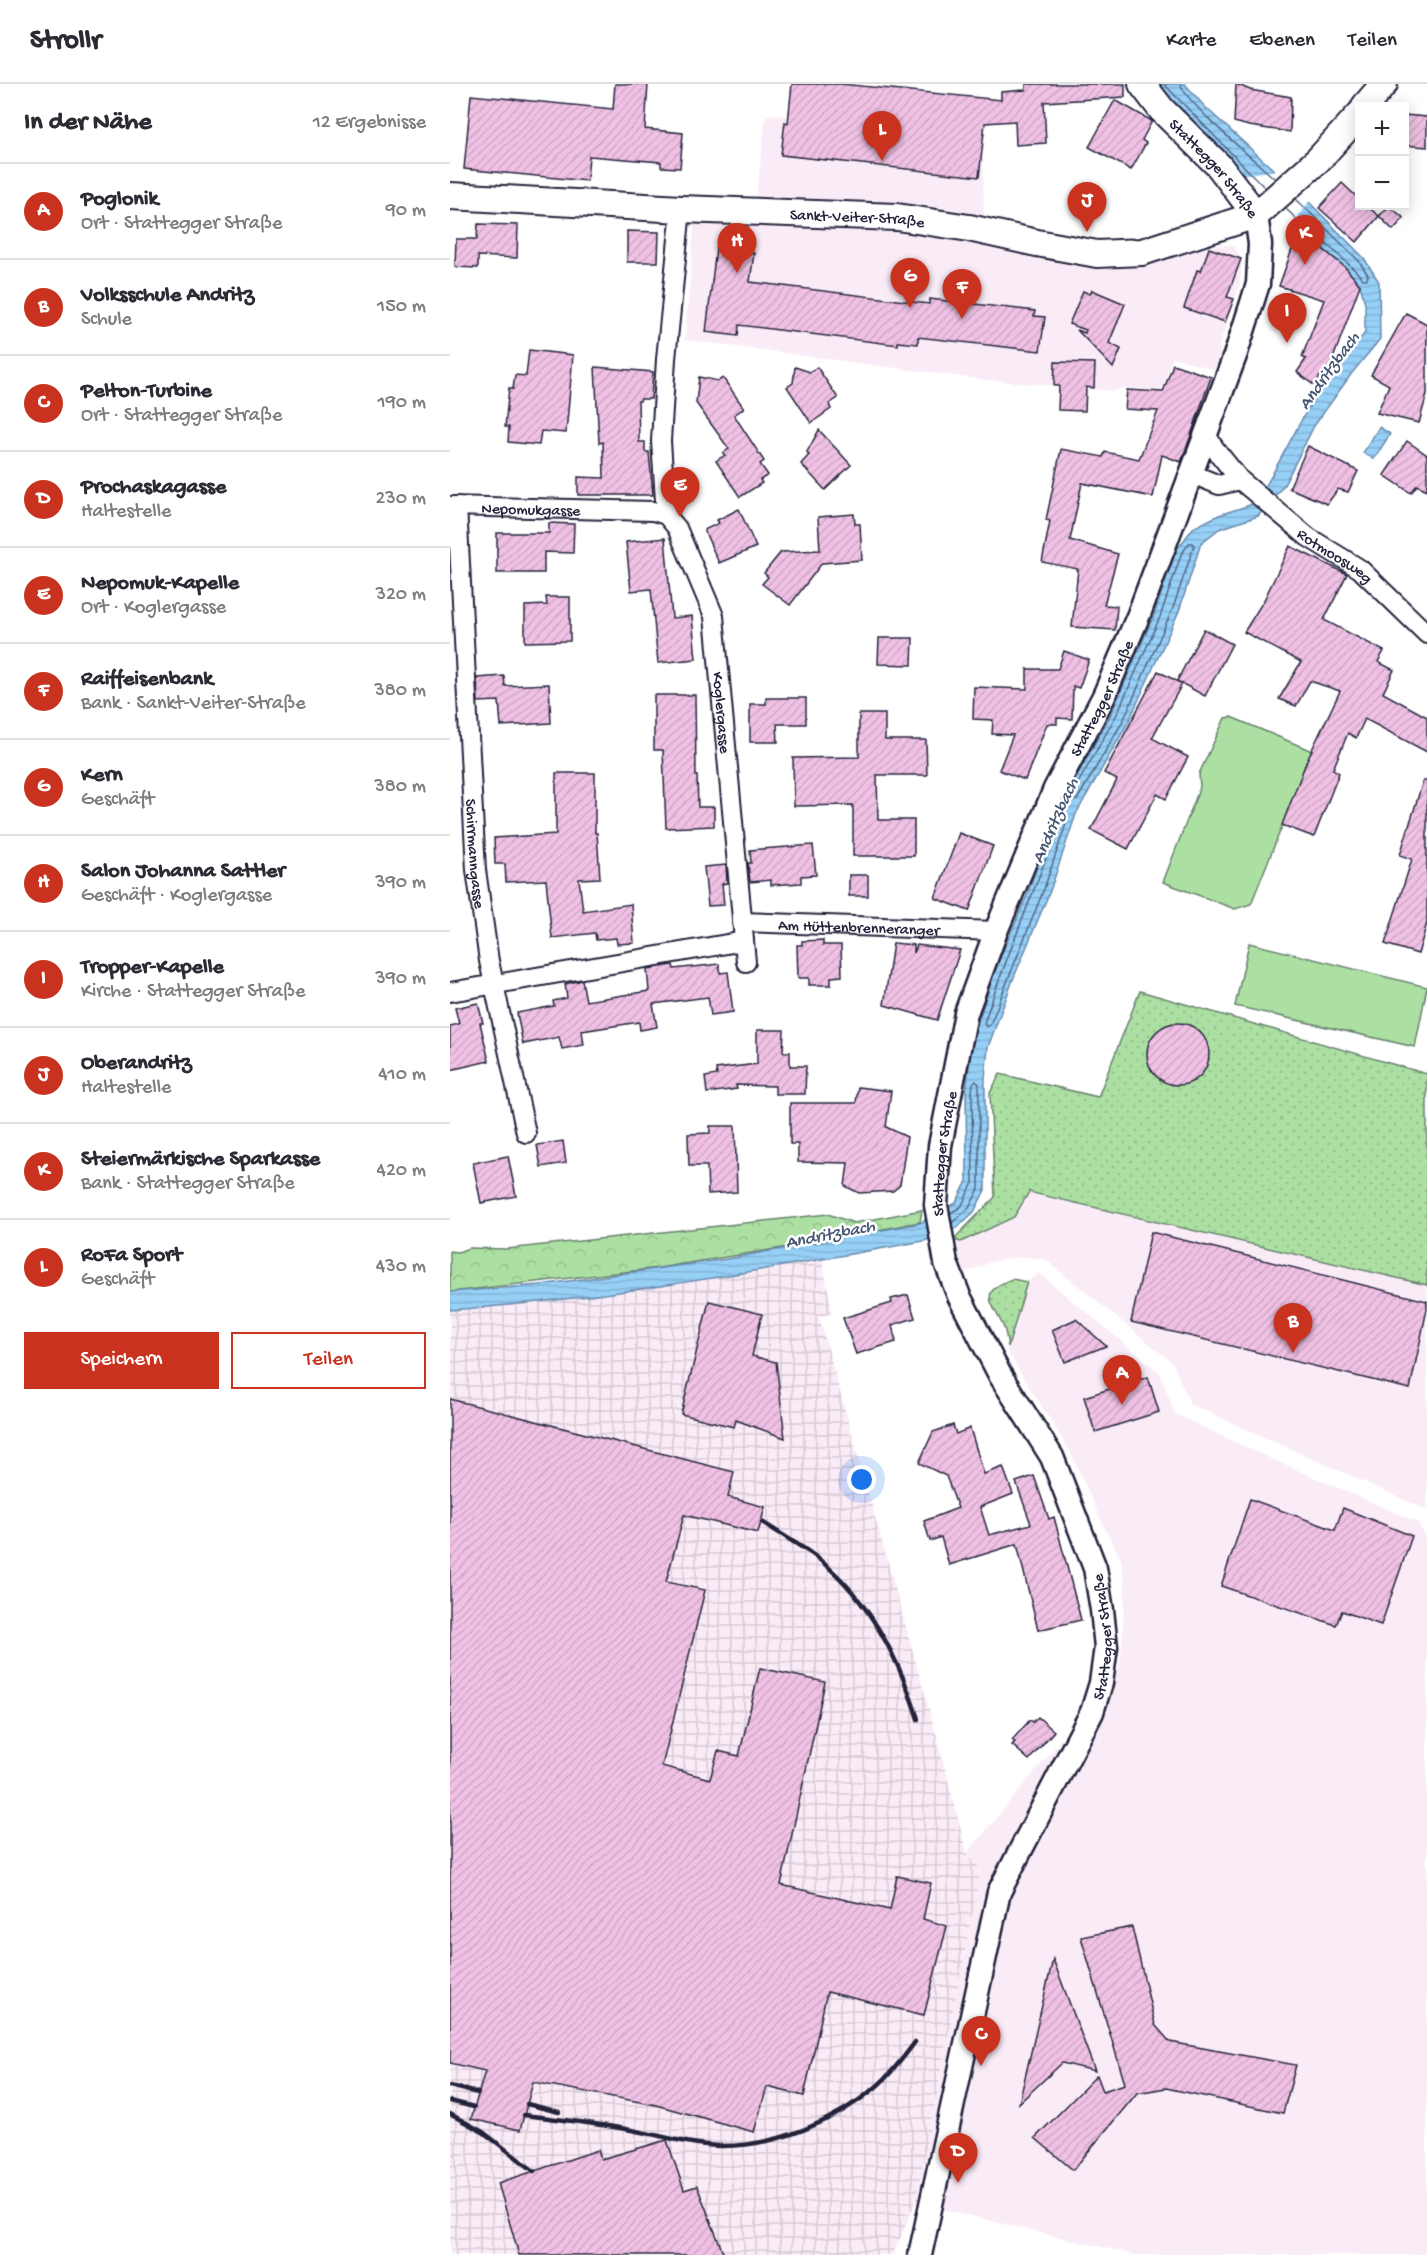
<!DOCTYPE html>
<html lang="de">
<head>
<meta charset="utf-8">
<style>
	:root { --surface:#fff; --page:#f7f7f7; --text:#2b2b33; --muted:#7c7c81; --line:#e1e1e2; --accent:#c8321e }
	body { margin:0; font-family:"Gochi Hand",sans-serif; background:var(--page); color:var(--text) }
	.controls { position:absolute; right:18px; top:18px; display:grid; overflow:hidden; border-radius:0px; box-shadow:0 3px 15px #0003 }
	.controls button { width:54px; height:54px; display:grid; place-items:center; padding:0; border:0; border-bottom:2px solid var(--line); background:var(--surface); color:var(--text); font:30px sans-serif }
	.you { position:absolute; left:412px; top:1396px; width:21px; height:21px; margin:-15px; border:4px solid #fff; border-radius:50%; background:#1a73e8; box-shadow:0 0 0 9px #1a73e833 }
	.badge { display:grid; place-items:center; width:39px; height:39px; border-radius:50%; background:var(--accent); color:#fff; font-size:20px; font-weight:700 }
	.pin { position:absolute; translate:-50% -50px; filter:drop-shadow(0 2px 3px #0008) }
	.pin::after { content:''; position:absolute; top:32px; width:21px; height:18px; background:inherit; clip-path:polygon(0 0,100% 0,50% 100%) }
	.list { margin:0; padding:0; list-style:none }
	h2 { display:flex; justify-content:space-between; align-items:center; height:78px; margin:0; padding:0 24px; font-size:26px }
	h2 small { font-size:20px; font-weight:400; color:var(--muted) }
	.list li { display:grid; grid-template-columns:39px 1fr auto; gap:18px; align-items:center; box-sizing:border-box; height:96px; padding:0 24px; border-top:2px solid var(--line) }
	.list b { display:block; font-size:22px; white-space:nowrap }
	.list p { margin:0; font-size:20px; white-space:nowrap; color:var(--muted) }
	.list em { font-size:20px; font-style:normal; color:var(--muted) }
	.actions { display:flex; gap:12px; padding:18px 24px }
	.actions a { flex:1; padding:14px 0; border:2px solid var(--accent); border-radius:0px; text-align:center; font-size:21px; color:var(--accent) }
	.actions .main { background:var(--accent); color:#fff }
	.map { position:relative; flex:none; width:977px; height:2171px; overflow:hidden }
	header { display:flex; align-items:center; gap:36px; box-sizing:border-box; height:84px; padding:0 30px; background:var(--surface); border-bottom:2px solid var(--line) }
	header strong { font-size:28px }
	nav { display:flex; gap:33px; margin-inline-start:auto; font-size:21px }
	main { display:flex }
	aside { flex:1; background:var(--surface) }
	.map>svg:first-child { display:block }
</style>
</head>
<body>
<header>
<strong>Strollr</strong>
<nav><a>Karte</a><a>Ebenen</a><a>Teilen</a></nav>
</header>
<main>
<aside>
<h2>In der Nähe<small>12 Ergebnisse</small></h2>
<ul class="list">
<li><span class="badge">A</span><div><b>Poglonik</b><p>Ort · Stattegger Straße</p></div><em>90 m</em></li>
<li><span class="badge">B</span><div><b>Volksschule Andritz</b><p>Schule</p></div><em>150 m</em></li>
<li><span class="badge">C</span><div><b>Pelton-Turbine</b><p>Ort · Stattegger Straße</p></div><em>190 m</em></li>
<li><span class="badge">D</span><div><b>Prochaskagasse</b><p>Haltestelle</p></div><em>230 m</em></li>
<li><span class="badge">E</span><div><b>Nepomuk-Kapelle</b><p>Ort · Koglergasse</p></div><em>320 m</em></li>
<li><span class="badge">F</span><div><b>Raiffeisenbank</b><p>Bank · Sankt-Veiter-Straße</p></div><em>380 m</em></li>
<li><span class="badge">G</span><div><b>Kern</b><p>Geschäft</p></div><em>380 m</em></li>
<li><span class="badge">H</span><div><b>Salon Johanna Sattler</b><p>Geschäft · Koglergasse</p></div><em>390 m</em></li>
<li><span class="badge">I</span><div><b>Tropper-Kapelle</b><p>Kirche · Stattegger Straße</p></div><em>390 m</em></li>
<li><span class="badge">J</span><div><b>Oberandritz</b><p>Haltestelle</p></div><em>410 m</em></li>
<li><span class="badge">K</span><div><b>Steiermärkische Sparkasse</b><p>Bank · Stattegger Straße</p></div><em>420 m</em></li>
<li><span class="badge">L</span><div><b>RoFa Sport</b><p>Geschäft</p></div><em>430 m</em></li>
</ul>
<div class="actions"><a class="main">Speichern</a><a>Teilen</a></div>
</aside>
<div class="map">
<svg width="977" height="2171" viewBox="0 0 977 2171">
	<defs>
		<pattern id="industrial-grid" width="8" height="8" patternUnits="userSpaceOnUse" patternTransform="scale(1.5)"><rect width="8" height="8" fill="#faecf7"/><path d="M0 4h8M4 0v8" fill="none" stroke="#d6cad5"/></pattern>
		<pattern id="grass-dots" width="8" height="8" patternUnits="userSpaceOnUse" patternTransform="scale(1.5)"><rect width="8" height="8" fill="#ace0a2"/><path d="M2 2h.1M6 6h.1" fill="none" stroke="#94c08c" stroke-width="1.8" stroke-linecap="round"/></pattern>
		<pattern id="forest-crowns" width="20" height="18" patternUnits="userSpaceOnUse" patternTransform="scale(1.5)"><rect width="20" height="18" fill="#ace0a2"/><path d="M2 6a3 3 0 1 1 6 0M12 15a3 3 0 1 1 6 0" fill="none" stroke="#94c08c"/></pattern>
		<pattern id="water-rules" width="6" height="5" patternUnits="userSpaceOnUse" patternTransform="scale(1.5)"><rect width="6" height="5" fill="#97d0f7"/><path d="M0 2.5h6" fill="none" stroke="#82b2d5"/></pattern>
		<pattern id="building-hatch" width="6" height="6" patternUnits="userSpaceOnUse" patternTransform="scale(1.5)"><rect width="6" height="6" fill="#f0c1e4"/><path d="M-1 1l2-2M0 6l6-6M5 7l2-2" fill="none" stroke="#cea6c4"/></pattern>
	</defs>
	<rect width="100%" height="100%" fill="#fff"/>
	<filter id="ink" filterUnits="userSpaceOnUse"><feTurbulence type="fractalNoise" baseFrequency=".0167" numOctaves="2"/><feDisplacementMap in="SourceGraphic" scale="12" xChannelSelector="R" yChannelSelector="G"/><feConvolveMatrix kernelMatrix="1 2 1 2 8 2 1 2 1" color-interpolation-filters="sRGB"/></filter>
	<g filter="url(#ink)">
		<!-- built -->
		<g fill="#faecf7">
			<polygon points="316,30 533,53 534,159 666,185 767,161 783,161 792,175 790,200 769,262 771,273 764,286 723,273 711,307 674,304 664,307 536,296 235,256 245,131 304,133"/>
			<polygon points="579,1107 977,1201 977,1426 740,1320 723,1279 596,1176 578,1173 559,1174 541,1178 513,1190 503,1156 511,1158"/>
			<polygon points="589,1189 710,1289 725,1330 806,1368 969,1439 977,1459 977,2171 685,2171 465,2119 531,1786 517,1769 668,1588 672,1562 675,1503 671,1475 656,1447 621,1369 557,1267 577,1198"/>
		</g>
		<!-- industrial -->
		<polygon fill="url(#industrial-grid)" points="371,1166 382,1229 369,1233 486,1650 517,1769 531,1786 465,2119 443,2171 0,2171 0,1219"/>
		<!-- grass -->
		<g fill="url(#grass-dots)" stroke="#67816e" stroke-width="1.5">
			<polygon points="690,907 977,990 977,1201 579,1108 564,1133 511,1158 503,1156 545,1113 540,1009 550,990 648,1013"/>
			<path d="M562,1195L577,1198L558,1263C557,1257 556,1249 554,1244C543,1218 526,1209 562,1195Z"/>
		</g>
		<!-- forest -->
		<polygon fill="url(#forest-crowns)" stroke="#67816e" stroke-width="1.5" points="472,1126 470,1138 344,1162 208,1184 0,1208 0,1167 8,1168 19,1164 57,1165 378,1130 404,1139"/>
		<!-- pitch -->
		<g fill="#ace0a2" stroke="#67816e" stroke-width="1.5">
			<polygon points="781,633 862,667 801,820 785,825 713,798 750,703 749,690 775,634"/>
			<polygon points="799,859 977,903 965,963 785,922"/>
		</g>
		<!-- water -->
		<g fill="url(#water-rules)" stroke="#688aac" stroke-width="1.5">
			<path d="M706,0H735L755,23L861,120L914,174L929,198L930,255L902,289L864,342L834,401L808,432L769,445L751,459L729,527L679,637L626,730L600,807L564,893L538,963L535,994V1106L524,1128L508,1143L474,1157C317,1185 159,1215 0,1226V1208L90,1201L277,1175L470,1139L506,1119L517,1097L516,1008L522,956L547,881L577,811L605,732L662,628L704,531L725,468L743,444L769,431L800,421L818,398L857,326L881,290L915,249V219L910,201L896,185L849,146Z"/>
			<polygon points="929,343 940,350 924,375 913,369"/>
		</g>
		<!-- pier -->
		<polygon fill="#fff" points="828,86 860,116 841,143 790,91"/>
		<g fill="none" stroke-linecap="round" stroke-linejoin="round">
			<!-- shore -->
			<g stroke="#516886" stroke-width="1.5">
				<polyline points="714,0 815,104"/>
				<path d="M731,0C732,16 809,80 825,95"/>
				<path d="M835,124C860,149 890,168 913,195H917L918,191L909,177L846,115"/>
				<polygon points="739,459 743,459 744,462 723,524 674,635 627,716 623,717 621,713 627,701 667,630 710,533 731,471"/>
				<path d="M616,730L618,734L594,805L540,941L536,943L534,939C557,870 586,803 611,735Z"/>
				<polyline points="500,1129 511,1123 523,1099 522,1008 523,999 526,997 529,1000 529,1105 519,1124 502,1139"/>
			</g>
		</g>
		<!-- building -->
		<g fill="url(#building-hatch)" stroke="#22223b" stroke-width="1.5">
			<polygon points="165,0 198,0 195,45 233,49 230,84 211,83 211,78 139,72 137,97 14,85 21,11 163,25"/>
			<polygon points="342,0 391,0 551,16 551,8 576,6 576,0 675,0 675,13 594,18 596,59 566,61 565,37 535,39 529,93 331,71 335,38 338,39"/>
			<polygon points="786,0 800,6 841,13 840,48 799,42 784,38"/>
			<polygon points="665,16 702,37 692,56 696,59 681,86 639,63"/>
			<polygon points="954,31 977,33 977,63 954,61"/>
			<polygon points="892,99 909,115 909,122 917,122 929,132 907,158 869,124"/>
			<polygon points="939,122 954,134 943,146 929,132"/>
			<polygon points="28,140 68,141 67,174 28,172 28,184 5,183 6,155 27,155"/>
			<polygon points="849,146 895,183 910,201 876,294 871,291 865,302 847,288 856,275 852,273 874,216 829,202"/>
			<polygon points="177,147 209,148 208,178 177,178"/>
			<polygon points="266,164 304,169 300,198 479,220 480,215 585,227 584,232 595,233 590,267 468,253 468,260 448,258 448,261 289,241 288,252 256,248"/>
			<polygon points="759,164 791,175 777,213 784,215 775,238 734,224 747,186 751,187"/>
			<polygon points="642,206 675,220 659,259 671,265 663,284 627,246 635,249 636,246 619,240 633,207 640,210"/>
			<polygon points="956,229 977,240 977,310 969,339 927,329 939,301 921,291"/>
			<polygon points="79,266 123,271 116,349 91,347 89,361 58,358 59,343 55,343 59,304 63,305 65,291 76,292"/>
			<polygon points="605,278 645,279 644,304 636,303 635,327 608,326 609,302 604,302"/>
			<polygon points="723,280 761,293 740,354 731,378 712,371 703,413 632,399 620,456 668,470 654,521 667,522 665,546 622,543 628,485 592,478 600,437 596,436 611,365 653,373 655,368 689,375 708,327 675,325 677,306 713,308"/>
			<polygon points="145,283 203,288 201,315 191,315 190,317 188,317 189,358 195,358 195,368 199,368 203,411 128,411 128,393 154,394 153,358 149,359"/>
			<polygon points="345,283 360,288 367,283 388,314 379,320 381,325 361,339 337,303 343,299"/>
			<polygon points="249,293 268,297 273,294 294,324 284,331 314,377 310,380 318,391 310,396 312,399 290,413 266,377 275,371 273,369 279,365 246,319"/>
			<polygon points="369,346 401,381 375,406 351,380 359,371 357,368"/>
			<polygon points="957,357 977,371 977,406 967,401 961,409 934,391"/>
			<polygon points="858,362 908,387 898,408 888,405 877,420 839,404"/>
			<polygon points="289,425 306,463 269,479 254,446 269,439 267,436"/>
			<polygon points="404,430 405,440 410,440 412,476 372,479 340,521 312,500 318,493 314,489 331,468 370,466 368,433"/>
			<polygon points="99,439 124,440 123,469 94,468 94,489 47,489 47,449 99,449"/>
			<polygon points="215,454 222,534 242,532 246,575 208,579 201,505 181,507 176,458"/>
			<polygon points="840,462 897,490 874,536 934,567 928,578 944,586 933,609 977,633 977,668 915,635 906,654 898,649 883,685 889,689 864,753 832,741 857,676 890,607 860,597 846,622 829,615 851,578 794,548 814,516"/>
			<polygon points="96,513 120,513 120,557 75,558 75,522 97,521"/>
			<polygon points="754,545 782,560 755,612 727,597"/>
			<polygon points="429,554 463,554 462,581 428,580"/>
			<polygon points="614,567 639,576 629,604 623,602 622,635 607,634 607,640 597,640 575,696 549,686 563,651 542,650 543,636 523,635 524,603 577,605 577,585 608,585"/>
			<polygon points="708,587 732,600 702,654 738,673 716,715 707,710 678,765 641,746 667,696 654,689"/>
			<polygon points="54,592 55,602 99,600 101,639 51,642 49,617 28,618 27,594"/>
			<polygon points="204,611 245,611 246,692 247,692 248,723 264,723 264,742 216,744 213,666 204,666"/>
			<polygon points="316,614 356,614 356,640 327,640 328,658 300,658 300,620 316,620"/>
			<polygon points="409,630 435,630 435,656 476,656 477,691 427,691 428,736 464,736 464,772 403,772 403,721 344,722 343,674 409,673"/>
			<polygon points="106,689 145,689 145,749 147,749 150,794 129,795 133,827 181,820 184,859 167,860 166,854 146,856 145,849 102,854 96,796 56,798 55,780 45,780 44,754 106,750"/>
			<polygon points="973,697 977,697 977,839 968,870 935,860 962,775 950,771"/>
			<polygon points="509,749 543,762 519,827 485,814"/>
			<polygon points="363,761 366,791 351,792 351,799 321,801 321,796 300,798 298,779 301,779 300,766"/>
			<polygon points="276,781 277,799 272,800 274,821 258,822 254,783"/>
			<rect x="399" y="791" width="19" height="21"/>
			<polygon points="373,856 373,861 391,861 392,892 381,893 381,901 359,901 359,894 348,894 347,861 352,861 352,857"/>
			<polygon points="443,859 464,861 464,869 467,861 510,866 487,936 434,921"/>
			<polygon points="269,880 270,889 278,888 283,928 261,931 258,913 203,920 207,943 190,946 189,938 132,947 134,961 112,965 109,953 73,960 67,929 104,922 103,917 117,914 115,900 132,896 136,917 199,907 197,885 223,881 224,885"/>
			<polygon points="28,919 33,939 30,939 39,977 0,986 0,942 9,940 5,924"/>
			<circle cx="728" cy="970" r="31"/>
			<polygon points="307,946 334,946 333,968 340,968 340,982 356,982 355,1010 325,1010 325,1002 286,1001 287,1005 257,1009 255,993 267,991 266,985 307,980"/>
			<polygon points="408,1003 441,1007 436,1043 457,1053 450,1101 443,1107 409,1109 395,1102 398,1079 348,1078 348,1060 340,1060 340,1019 406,1019"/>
			<polygon points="260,1042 285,1042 287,1108 258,1110 257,1082 239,1082 238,1050 260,1049"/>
			<polygon points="113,1057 116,1079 91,1083 87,1061"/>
			<polygon points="58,1072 66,1112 31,1119 23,1079"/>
			<polygon points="701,1148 977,1217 977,1225 960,1305 681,1238"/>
			<polygon points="458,1211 465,1234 442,1241 446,1258 406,1270 393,1234 442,1219 441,1215"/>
			<polygon points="259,1217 312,1230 302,1272 326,1278 335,1354 286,1336 284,1343 231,1330"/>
			<polygon points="626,1235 656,1262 615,1278 602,1246"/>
			<polygon points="698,1293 709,1328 645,1348 634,1313"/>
			<polygon points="0,1315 284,1388 278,1413 315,1423 308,1449 234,1431 216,1498 255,1506 212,1682 260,1695 268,1667 289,1672 310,1584 375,1598 331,1801 440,1826 447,1792 481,1799 473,1835 497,1842 474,1931 377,1908 354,2012 317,2003 304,2048 206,2021 83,1998 70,2046 21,2035 35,1987 0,1979"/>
			<polygon points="503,1341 506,1350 520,1344 534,1390 553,1383 563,1410 530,1423 539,1451 581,1440 566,1398 584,1392 599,1435 604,1433 631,1536 588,1546 567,1460 499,1481 491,1453 480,1457 474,1437 508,1424 496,1392 469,1379 483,1348"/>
			<polygon points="800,1415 885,1446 893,1424 962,1452 931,1541 892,1527 886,1541 771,1502"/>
			<polygon points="588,1633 604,1647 579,1676 562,1661 565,1658 562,1656 580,1636 583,1638"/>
			<polygon points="682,1843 705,1941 720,1958 846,1981 833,2029 716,2004 687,2009 623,2086 585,2054 647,1991 653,2007 675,2000 631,1853"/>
			<polygon points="603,1875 645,1987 612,1979 569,2019"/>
			<polygon points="217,2056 234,2106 247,2102 274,2171 69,2171 48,2099 148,2066 151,2075"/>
		</g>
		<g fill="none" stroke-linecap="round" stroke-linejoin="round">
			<defs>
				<g id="minor">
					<path id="s1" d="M757,352L765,365L790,396L858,453L910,485L977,550"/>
					<polyline points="742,390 769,401 790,396"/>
					<path id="s2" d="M0,422L203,427L216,431L227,444L264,532L296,878"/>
					<path id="s3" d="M7,422L26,786L39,877L76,1049"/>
					<polyline points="216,431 211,357 216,275 231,125"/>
					<path id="s4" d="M292,838L546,847"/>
					<polyline points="0,908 294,857"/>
				</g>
				<g id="tertiary">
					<path id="s5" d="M470,2171L549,1808L642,1628L651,1599L656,1563L652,1526L645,1484L602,1373L550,1291L509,1212L496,1179L486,1121L490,1062L516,929L546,847L605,705L654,612L689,530L786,269L808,200L810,160L806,131"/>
				</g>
				<g id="secondary">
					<path id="s6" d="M692,0L712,26L769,82L806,131"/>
					<polyline points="915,22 934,0"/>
					<path id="s7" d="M0,112L231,125L447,133L519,144L587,159L647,170L692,168L806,131L868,76L910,30"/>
				</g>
			</defs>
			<!-- minor casing -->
			<use href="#minor" stroke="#22223b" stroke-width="22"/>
			<!-- tertiary casing -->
			<use href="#tertiary" stroke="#22223b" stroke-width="27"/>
			<!-- secondary casing -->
			<use href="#secondary" stroke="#22223b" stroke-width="30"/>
			<!-- minor -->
			<use href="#minor" stroke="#fff" stroke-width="18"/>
			<!-- tertiary -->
			<use href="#tertiary" stroke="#fff" stroke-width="22"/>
			<!-- secondary -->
			<use href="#secondary" stroke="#fff" stroke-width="26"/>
			<!-- rail -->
			<g stroke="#22223b" stroke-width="4.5">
				<path d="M312,1438C329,1449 346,1459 362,1470C417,1510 448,1572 468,1635"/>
				<polyline points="0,2002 28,2009"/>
				<polyline points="0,2017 24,2023"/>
				<polyline points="77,2020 109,2028"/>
				<polyline points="0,2030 33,2048 84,2087"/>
				<path d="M74,2031C113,2036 153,2040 191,2048C218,2053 244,2062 272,2062C327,2062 384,2038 426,2003C441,1990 454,1973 465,1958"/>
			</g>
		</g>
	</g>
	<g text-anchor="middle" stroke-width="5" stroke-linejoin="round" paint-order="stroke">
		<!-- street labels -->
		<g font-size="16" fill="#22223b" stroke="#fff">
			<text dy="6" stroke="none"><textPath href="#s6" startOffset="111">Stattegger Straße</textPath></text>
			<text dy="6" stroke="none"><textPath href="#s7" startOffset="408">Sankt-Veiter-Straße</textPath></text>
			<text dy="6" stroke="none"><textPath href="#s2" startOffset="81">Nepomukgasse</textPath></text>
			<text dy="6" stroke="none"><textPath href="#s1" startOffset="177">Rotmoosweg</textPath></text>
			<text dy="6" stroke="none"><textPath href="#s5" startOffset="1658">Stattegger Straße</textPath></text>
			<text dy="6" stroke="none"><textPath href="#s2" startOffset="426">Koglergasse</textPath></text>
			<text dy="6" stroke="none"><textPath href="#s3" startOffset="348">Schirrmanngasse</textPath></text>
			<text dy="6" stroke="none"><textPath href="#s4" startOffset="117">Am Hüttenbrenneranger</textPath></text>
			<text dy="6" stroke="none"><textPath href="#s5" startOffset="1172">Stattegger Straße</textPath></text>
			<text dy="6" stroke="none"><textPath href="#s5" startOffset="651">Stattegger Straße</textPath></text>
		</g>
		<!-- water labels -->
		<g font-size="18" font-style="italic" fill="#455673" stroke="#fff">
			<text transform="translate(878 286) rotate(-54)" y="6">Andritzbach</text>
			<text transform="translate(604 736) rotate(-66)" y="6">Andritzbach</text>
			<text transform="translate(380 1149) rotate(-11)" y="6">Andritzbach</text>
		</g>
	</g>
</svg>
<div class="controls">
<button>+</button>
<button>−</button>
</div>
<div class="you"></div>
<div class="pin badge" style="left:672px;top:1321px">A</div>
<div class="pin badge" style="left:843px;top:1269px">B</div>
<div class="pin badge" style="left:531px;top:1982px">C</div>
<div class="pin badge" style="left:508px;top:2099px">D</div>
<div class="pin badge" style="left:230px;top:433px">E</div>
<div class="pin badge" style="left:512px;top:235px">F</div>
<div class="pin badge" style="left:460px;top:224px">G</div>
<div class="pin badge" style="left:287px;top:189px">H</div>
<div class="pin badge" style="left:837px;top:259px">I</div>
<div class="pin badge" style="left:637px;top:148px">J</div>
<div class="pin badge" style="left:855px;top:181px">K</div>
<div class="pin badge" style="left:432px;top:77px">L</div>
</div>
</main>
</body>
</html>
